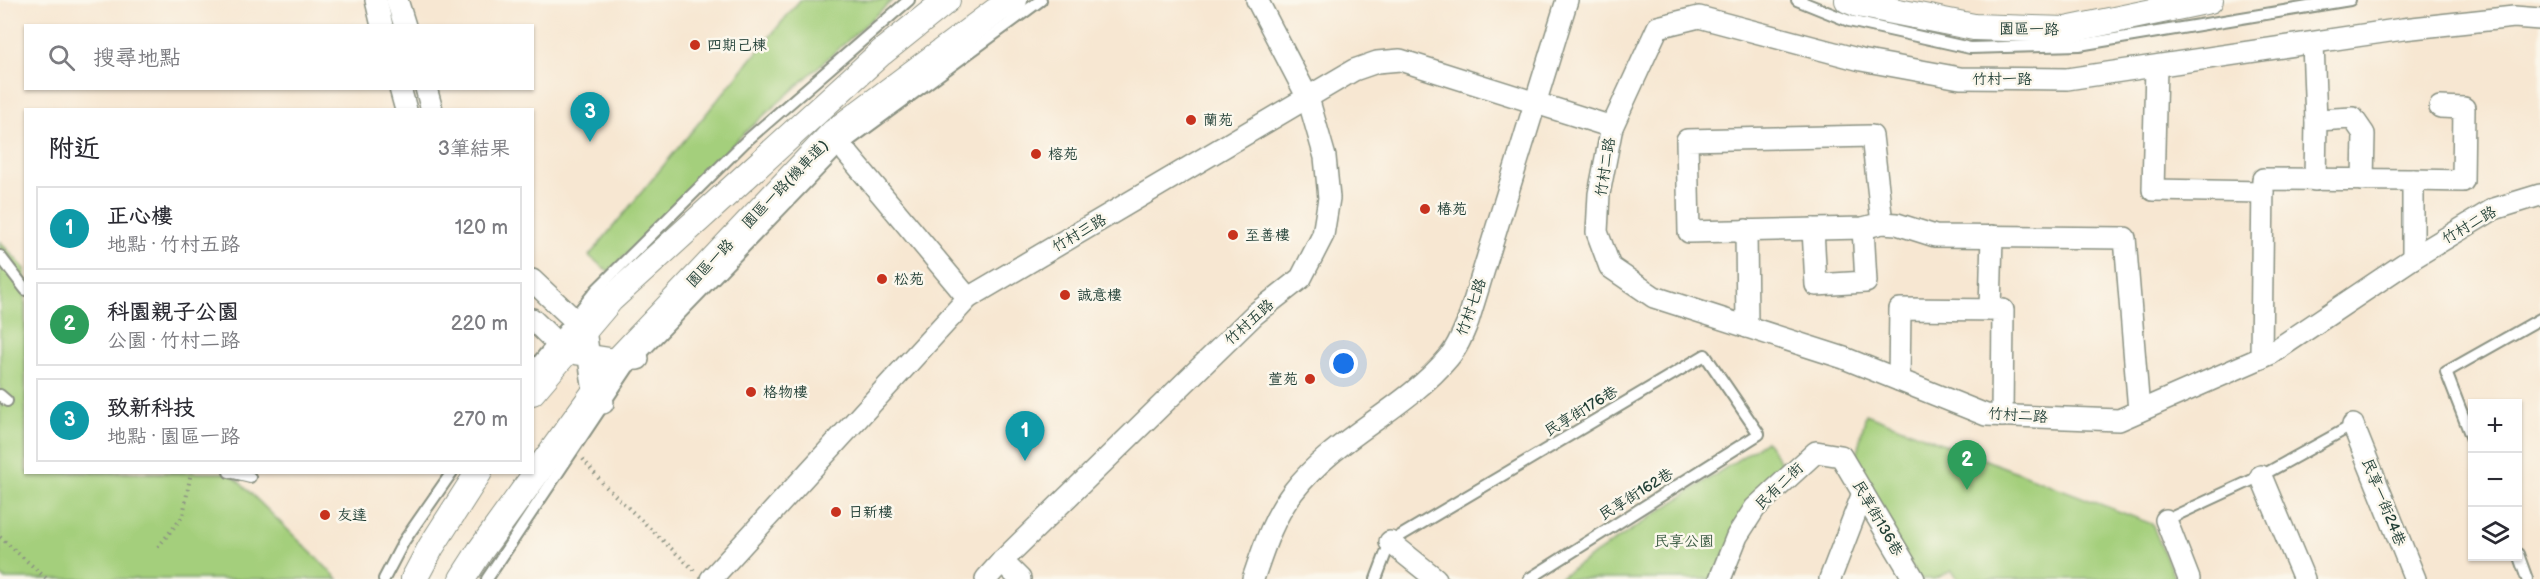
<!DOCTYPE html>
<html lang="zh-TW">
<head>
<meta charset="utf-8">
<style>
	:root { --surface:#fff; --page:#f7f7f7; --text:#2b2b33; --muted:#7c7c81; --line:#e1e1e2; --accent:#2563eb }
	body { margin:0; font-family:"Balsamiq Sans","LXGW WenKai TC",sans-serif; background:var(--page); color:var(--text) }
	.controls { position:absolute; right:18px; bottom:18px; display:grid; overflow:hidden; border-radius:0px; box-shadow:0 2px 4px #0004 }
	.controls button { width:54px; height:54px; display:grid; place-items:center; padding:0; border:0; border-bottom:2px solid var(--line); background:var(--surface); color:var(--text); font:30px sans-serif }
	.you { position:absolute; left:1344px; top:364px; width:21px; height:21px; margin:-15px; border:4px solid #fff; border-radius:50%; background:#1a73e8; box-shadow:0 0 0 9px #1a73e833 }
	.badge { display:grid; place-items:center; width:39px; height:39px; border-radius:50%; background:var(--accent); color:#fff; font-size:20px; font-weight:700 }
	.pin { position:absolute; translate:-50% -50px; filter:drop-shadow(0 2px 3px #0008) }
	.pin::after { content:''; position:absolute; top:32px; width:21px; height:18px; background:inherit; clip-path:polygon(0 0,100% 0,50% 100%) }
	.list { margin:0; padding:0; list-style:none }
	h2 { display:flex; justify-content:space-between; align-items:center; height:78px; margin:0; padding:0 24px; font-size:26px }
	h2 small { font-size:20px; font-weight:400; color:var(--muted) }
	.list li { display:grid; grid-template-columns:39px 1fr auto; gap:18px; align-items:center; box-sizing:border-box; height:84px; margin:0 12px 12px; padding:0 12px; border:2px solid var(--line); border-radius:0px }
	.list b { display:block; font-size:22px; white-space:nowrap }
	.list p { margin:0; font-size:20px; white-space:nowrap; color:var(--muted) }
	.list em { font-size:20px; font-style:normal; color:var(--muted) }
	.icon { flex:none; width:33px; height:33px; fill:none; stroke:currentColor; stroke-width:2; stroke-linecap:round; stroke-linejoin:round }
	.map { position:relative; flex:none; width:2540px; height:579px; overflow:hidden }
	.search { position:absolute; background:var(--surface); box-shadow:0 2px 4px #0004; left:24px; top:24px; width:510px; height:66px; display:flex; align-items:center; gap:15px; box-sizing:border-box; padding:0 21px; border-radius:0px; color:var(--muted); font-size:22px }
	.panel { position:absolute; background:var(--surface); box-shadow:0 2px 4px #0004; left:24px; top:108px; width:510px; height:366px; border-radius:0px }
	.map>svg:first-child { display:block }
</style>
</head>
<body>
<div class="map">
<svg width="2540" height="579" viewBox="0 0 2540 579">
	<rect width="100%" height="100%" fill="#fbf7ec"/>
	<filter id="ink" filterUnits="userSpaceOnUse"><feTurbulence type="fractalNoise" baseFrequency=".0167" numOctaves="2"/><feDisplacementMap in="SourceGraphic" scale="12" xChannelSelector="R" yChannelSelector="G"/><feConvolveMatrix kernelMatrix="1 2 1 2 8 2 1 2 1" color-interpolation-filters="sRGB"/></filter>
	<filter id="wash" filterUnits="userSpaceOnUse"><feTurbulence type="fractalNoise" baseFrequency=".008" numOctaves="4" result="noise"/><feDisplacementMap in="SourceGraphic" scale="24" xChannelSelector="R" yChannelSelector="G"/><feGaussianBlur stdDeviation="1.35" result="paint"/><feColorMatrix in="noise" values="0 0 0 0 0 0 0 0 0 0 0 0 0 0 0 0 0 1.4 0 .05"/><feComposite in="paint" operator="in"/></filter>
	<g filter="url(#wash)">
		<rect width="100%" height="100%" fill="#f7e7d2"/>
		<!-- green -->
		<g fill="#a4cf7b" stroke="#628658" stroke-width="1.5">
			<polygon points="800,0 893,0 740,137 609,272 589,256"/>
			<polygon points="0,242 25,269 26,472 230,473 338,579 5,579 0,575"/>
			<polygon points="1866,414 2152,524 2175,579 1958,579 1952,571 1934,579 1919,579 1854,465"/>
			<polygon points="1766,441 1784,466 1754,499 1712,579 1557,579"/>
		</g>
	</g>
	<g filter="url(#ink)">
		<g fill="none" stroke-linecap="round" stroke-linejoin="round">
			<defs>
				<g id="service">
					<polyline points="1797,0 1849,21 1970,48 2079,45 2350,0"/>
					<polyline points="0,256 26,290"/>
					<polyline points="532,369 597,289 745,142 909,0"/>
					<polyline points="0,395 7,401"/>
					<polyline points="2472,439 2446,372 2540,319"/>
					<polyline points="229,472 250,477"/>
					<polyline points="2166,520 2261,476 2353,425"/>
					<polyline points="2518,554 2527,579"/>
					<polyline points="384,579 404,541 452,472"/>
					<polyline points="487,579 628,368 842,146 1041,0"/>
					<polyline points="1376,579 1390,542 1705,355 1759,434 1529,579"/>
				</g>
				<g id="minor">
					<polyline points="376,0 382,26"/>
					<polyline points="397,0 405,26"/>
					<polyline points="2540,19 2514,17 2403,29 2067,79 1960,78 1861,60 1699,17 1658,27 1612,127 1599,194 1597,232 1610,267 1654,297 1844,358 1986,415 2119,420 2270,354 2413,258 2494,209 2540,195"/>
					<polyline points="2313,44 2316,120"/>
					<polyline points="2156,67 2153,190 2263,192"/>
					<polyline points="400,88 406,110"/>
					<polyline points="426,88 432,110"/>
					<polygon points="1872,136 1882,223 1863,228 1689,232 1687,140"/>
					<polyline points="847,153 968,298"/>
					<polyline points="2315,180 2316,120 2353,118 2364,134 2363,180"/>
					<polyline points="2413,180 2463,181 2464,108 2440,107"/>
					<polyline points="1882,223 1897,224 1935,236 2125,238 2139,411"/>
					<polyline points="1813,229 1816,285 1866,282 1863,228"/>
					<polyline points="1746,230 1747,327"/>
					<polyline points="532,280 585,330 594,392 603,403"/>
					<polyline points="1990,310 1992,236"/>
					<polyline points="532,319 566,352 618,360 638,359"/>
					<polyline points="2261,358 2263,179 2413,180 2413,258"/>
					<polyline points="1899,380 1900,309 2003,310 2002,416"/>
					<polyline points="2353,425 2415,579"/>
					<polyline points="2261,476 2304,579"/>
					<polyline points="2166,520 2189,579"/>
					<polyline points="1390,542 1436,579"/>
					<polyline points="1002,561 1020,579"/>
					<polyline points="711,579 968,298 1354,70 1377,62 1400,60 1612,127"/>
					<polyline points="986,579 1002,561 1255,314 1301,278 1323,235 1329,198 1325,157 1308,98 1257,0"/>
					<path d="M1253,579C1264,547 1272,520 1293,492C1335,437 1405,410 1449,357C1458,347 1463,333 1468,321L1567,0"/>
					<polyline points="1720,579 1737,536 1755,508 1816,452 1841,456 1914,579"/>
					<polyline points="1830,579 1863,493"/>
				</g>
				<g id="tertiary">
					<polyline points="1848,0 1858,4 1974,27 2066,30 2210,0"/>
					<polyline points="532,392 610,300 881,53 947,0"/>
					<polyline points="414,579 431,547 479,472"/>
					<polyline points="462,579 480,551 618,360 833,133 996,11 1014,0"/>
				</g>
			</defs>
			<!-- service casing -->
			<use href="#service" stroke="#8b9283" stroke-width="14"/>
			<!-- minor casing -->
			<use href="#minor" stroke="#8b9283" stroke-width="24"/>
			<!-- tertiary casing -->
			<use href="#tertiary" stroke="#8b9283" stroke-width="28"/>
			<!-- path -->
			<g stroke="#8b9283" stroke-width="4" stroke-dasharray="1.5 4.5" stroke-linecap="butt">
				<polyline points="583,459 603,484 694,570"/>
				<polyline points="0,537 47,579"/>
				<polyline points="158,547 183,516 191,472"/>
			</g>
			<!-- service -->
			<use href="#service" stroke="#fff" stroke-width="10"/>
			<!-- minor -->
			<use href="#minor" stroke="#fff" stroke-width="21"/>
			<!-- tertiary -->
			<use href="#tertiary" stroke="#fff" stroke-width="26"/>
		</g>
	</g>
	<!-- markers -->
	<g fill="#c8321e" stroke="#fbf7ec" stroke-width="2">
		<circle cx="695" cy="45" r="6"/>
		<circle cx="1191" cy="120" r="6"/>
		<circle cx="1036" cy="154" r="6"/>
		<circle cx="1425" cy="209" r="6"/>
		<circle cx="1233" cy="235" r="6"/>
		<circle cx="882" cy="279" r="6"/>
		<circle cx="1065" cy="295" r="6"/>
		<circle cx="1310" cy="379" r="6"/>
		<circle cx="751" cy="392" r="6"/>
		<circle cx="836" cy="512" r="6"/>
		<circle cx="325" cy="515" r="6"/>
	</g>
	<g text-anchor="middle" stroke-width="5" stroke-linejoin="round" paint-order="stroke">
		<!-- street labels -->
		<g font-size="15" fill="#1f3d34" stroke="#fbf7ec">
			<text transform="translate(2029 29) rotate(1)" y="5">園區一路</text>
			<text x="2002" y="84">竹村一路</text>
			<text transform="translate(1605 167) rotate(-81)" y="5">竹村二路</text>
			<text transform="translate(785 184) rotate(-46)" y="5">園區一路(機車道)</text>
			<text transform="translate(2469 225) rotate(-30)" y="5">竹村二路</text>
			<text transform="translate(1079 233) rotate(-30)" y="5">竹村三路</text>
			<text transform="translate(710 263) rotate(-46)" y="5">園區一路</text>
			<text transform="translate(1471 307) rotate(-70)" y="5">竹村七路</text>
			<text transform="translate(1249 322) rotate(-42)" y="5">竹村五路</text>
			<text transform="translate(1581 411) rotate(-31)" y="5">民享街176巷</text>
			<text transform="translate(2018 415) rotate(4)" y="5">竹村二路</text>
			<text transform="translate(1779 486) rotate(-44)" y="5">民有二街</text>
			<text transform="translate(1636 494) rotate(-32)" y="5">民享街162巷</text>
			<text transform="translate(2384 502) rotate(68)" y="5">民享一街24巷</text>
			<text transform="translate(1878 518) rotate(60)" y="5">民享街136巷</text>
		</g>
		<!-- poi labels -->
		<g font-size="15" fill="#1f3d34" stroke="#fbf7ec" text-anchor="start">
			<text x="707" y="50">四期己棟</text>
			<text x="1203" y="125">蘭苑</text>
			<text x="1048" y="159">榕苑</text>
			<text x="1437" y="214">椿苑</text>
			<text x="1245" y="240">至善樓</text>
			<text x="894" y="284">松苑</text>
			<text x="1077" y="300">誠意樓</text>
			<text x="1298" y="384" text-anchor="end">萱苑</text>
			<text x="763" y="397">格物樓</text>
			<text x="848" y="517">日新樓</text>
			<text x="337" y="520">友達</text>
		</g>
		<!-- park labels -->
		<g font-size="15" fill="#3a5a42" stroke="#fbf7ec">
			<text x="1684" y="546">民享公園</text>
		</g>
	</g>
</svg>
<div class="controls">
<button>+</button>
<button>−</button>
<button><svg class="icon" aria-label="layers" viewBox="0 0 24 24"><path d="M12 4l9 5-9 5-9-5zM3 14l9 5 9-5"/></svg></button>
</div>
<div class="you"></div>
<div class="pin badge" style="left:1025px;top:461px;background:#0f9aa8">1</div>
<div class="pin badge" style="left:1967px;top:490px;background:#2e9e5b">2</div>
<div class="pin badge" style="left:590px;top:142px;background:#0f9aa8">3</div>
<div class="search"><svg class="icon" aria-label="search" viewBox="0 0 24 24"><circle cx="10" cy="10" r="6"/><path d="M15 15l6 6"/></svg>搜尋地點</div>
<section class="panel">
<h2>附近<small>3筆結果</small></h2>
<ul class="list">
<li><span class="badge" style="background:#0f9aa8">1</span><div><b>正心樓</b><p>地點 · 竹村五路</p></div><em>120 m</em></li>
<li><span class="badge" style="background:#2e9e5b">2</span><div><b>科園親子公園</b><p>公園 · 竹村二路</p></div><em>220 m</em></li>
<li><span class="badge" style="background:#0f9aa8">3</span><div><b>致新科技</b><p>地點 · 園區一路</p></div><em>270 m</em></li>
</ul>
</section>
</div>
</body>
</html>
